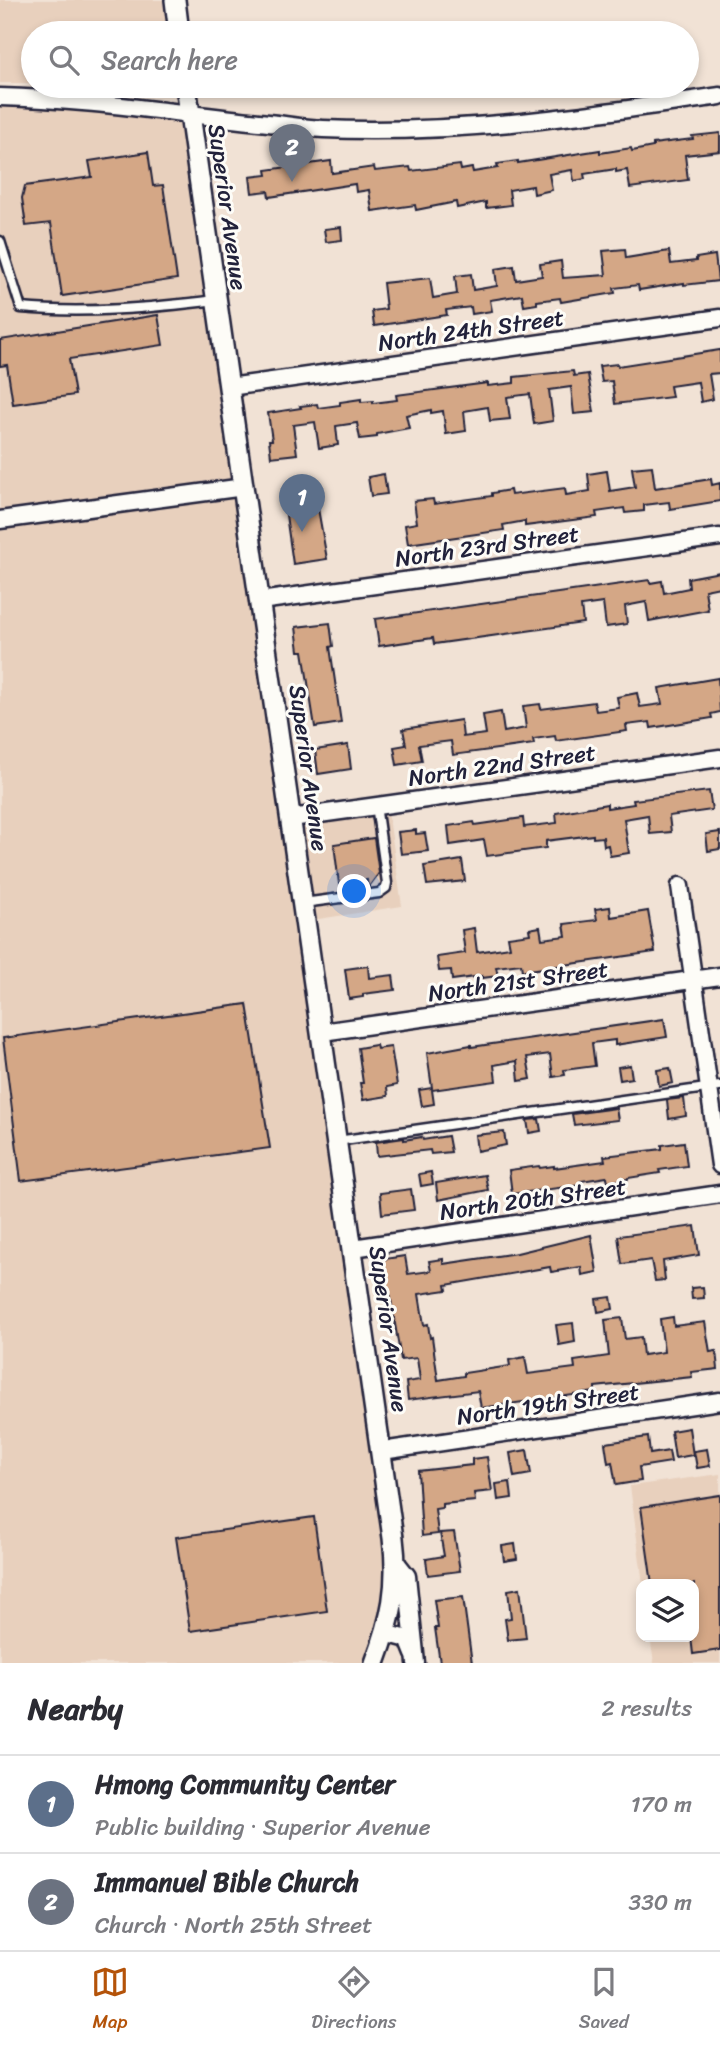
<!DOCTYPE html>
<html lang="en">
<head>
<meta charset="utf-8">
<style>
	:root { --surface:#fff; --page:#f2f2f3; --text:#2b2b33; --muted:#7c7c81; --line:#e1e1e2; --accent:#b45309 }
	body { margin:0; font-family:Sriracha,sans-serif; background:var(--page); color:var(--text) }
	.controls { position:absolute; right:21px; bottom:21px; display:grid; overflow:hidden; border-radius:14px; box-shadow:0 4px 10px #0003 }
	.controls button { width:63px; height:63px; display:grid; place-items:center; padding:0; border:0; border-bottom:2px solid var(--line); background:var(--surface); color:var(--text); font:35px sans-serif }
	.you { position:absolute; left:355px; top:892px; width:24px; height:24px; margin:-18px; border:5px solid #fff; border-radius:50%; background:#1a73e8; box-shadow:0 0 0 10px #1a73e833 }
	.badge { display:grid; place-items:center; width:46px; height:46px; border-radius:50%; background:var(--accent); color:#fff; font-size:23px; font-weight:700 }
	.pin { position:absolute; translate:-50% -58px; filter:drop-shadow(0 2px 4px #0008) }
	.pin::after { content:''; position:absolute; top:37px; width:24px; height:21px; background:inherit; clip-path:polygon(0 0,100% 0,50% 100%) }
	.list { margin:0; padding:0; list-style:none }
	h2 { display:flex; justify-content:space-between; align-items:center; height:91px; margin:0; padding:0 28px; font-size:30px }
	h2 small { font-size:23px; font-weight:400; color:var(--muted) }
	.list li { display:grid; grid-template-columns:46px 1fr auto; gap:21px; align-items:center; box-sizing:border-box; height:98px; padding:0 28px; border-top:2px solid var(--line) }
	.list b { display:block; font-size:26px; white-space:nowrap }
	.list p { margin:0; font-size:23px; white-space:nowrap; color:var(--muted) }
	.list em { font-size:23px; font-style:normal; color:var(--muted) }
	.icon { flex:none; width:38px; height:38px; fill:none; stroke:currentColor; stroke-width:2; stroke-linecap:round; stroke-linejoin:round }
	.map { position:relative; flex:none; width:720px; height:1663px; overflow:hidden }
	.search { position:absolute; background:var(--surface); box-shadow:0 4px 10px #0003; left:21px; right:21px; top:21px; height:77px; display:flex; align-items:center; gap:18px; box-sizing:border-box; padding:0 24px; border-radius:38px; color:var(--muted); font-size:26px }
	.sheet { height:287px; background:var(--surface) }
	nav { display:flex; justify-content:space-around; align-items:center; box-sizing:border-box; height:98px; border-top:2px solid var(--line); background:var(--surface); font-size:19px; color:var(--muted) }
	nav a { display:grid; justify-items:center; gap:4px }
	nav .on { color:var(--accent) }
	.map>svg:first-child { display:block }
</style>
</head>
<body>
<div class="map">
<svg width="720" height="1663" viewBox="0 0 720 1663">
	<rect width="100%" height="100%" fill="#f1e2d5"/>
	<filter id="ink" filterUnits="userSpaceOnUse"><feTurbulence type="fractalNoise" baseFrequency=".0143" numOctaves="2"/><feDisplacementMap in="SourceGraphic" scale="14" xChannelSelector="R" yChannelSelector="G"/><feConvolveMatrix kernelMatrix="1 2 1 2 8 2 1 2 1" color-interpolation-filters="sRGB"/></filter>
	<g filter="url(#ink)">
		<!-- built -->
		<g fill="#e8d0bd">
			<polygon points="0,0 163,0 167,33 33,33 33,83 0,83"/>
			<polygon points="75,86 174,86 174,89 170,93 165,93"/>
			<polygon points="0,97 190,115 291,817 387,804 402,906 306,921 393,1538 375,1663 0,1663"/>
			<polygon points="720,1474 720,1663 654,1663 650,1637 694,1637 694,1584 643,1584 630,1486"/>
		</g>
		<!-- building -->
		<g fill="#d4a786" stroke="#22223b" stroke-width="2">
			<polygon points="720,133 720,151 685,155 688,180 630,188 627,170 616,172 616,169 584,174 585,179 574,181 572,170 549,174 552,190 534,194 533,186 509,190 511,205 486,208 486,202 457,208 456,202 416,210 415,205 372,211 369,190 356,192 355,184 269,197 268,191 252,193 250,177 267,175 266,170 331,161 332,173 374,167 375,171 410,167 411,171 460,165 461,170 472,168 473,172 498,168 497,164 518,161 518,163 600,150 600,153 631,148 632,151 653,147 653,144 693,139 692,136"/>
			<polygon points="148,152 153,186 163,185 177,279 62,296 51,223 26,226 22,198 25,186 92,177 89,161"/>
			<polygon points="341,227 342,240 326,242 324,229"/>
			<polygon points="625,249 626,258 669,251 671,264 696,261 696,258 715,255 718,281 684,285 684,283 639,290 638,285 614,288 615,293 561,302 560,298 537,301 537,304 524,306 522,295 490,300 492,311 472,314 471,307 446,310 447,315 374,326 372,311 386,309 383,283 430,278 433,298 457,294 455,276 471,274 473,290 497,286 495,269 514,266 516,280 542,276 540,264 561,261 563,278 606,275 603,251"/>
			<polygon points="158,315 163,345 69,359 75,395 13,404 7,365 0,366 0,340"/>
			<polygon points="720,350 720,373 709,374 713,399 701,402 698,382 670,386 672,397 615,404 612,381 602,382 599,366 617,364 618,366"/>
			<polygon points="573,371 574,376 588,374 594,412 574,414 571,387 549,390 553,421 534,424 530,394 507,397 510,419 490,421 488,407 464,411 466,431 446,434 443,411 431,413 431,410 406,415 409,428 377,434 377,437 360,439 357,423 336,426 338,445 319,448 315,422 293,425 297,454 271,457 269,440 272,440 268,413 301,408 300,406 317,404 318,408 340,405 340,402 361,399 361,402 373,401 373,403 397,400 396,395 488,383 488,386 514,383 514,377"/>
			<polygon points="652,466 655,488 711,479 712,485 720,483 720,501 670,509 669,502 644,505 644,511 625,513 624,508 596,512 597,517 525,526 525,521 503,525 504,530 408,544 405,525 417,523 414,501 433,499 434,504 492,496 492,493 510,490 511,495 565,488 566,495 590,491 588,474 607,471 610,491 635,487 632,468"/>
			<polygon points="384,474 387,494 371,496 368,477"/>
			<polygon points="317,503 327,559 293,564 285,508"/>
			<polygon points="720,572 720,587 705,590 708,610 649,621 646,602 625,606 627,624 606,627 603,603 581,606 583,623 434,644 433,638 379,646 375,619 649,580 650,583 662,581 664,593 689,588 688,578"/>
			<polygon points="330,623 333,646 330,647 341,723 315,727 303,651 299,651 296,627"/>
			<polygon points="718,678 720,712 711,714 712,718 651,728 650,722 626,725 627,731 556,741 555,736 533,739 534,744 453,755 451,741 419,745 422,761 397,765 394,747 406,745 403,729 461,720 463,737 486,734 483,715 501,712 504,732 526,728 523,706 540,704 541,709 594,702 596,711 619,708 617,697 637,693 640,707 662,704 659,688"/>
			<polygon points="348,745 351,769 318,774 315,750"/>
			<polygon points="709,791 712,810 669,816 671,832 650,834 648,815 624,819 629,853 610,856 608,845 604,846 603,837 593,838 593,835 546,841 546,848 487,856 484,840 450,845 448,826 474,822 475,825 523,818 524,827 557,823 556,813 607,804 607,808 634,804 633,800"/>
			<polygon points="416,830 416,834 425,833 428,851 401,854 398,832"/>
			<polygon points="720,832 720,849 708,851 706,834"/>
			<polygon points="374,838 379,873 368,888 367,880 339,884 334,844"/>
			<polygon points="462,860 465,881 427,885 424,866"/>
			<polygon points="610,907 611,917 648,911 655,952 522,971 521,964 496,967 498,976 482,978 482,976 452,980 451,970 439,971 437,957 465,953 462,930 474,928 477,952 510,947 508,937 530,934 529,929 540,927 542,939 566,936 564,924 597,920 595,909"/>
			<polygon points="368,966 369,978 393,975 395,990 363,994 363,997 349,999 345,969"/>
			<polygon points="247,1004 270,1148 21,1181 3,1038"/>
			<polygon points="664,1019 667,1037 615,1045 615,1040 592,1043 595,1066 564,1070 565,1075 553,1077 550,1054 527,1057 531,1079 519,1081 517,1061 494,1065 496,1081 432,1090 434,1104 422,1106 419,1090 432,1088 427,1053 471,1045 471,1047"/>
			<polygon points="376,1045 377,1049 391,1047 397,1085 387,1087 388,1096 363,1100 360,1083 363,1083 358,1048"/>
			<polygon points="630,1065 632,1078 620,1080 618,1067"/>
			<polygon points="670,1068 673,1083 659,1086 657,1070"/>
			<polygon points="684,1098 686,1116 669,1119 667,1100"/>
			<polygon points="616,1108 618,1120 574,1125 572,1114"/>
			<polygon points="539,1119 541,1131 529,1133 527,1120"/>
			<polygon points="504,1132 506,1145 477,1151 475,1135"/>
			<polygon points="448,1136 451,1152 431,1154 430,1150 377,1156 376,1142 404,1138 404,1140 422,1137 423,1140"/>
			<polygon points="684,1142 687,1166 659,1170 660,1173 628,1178 628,1179 608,1182 607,1177 581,1181 582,1185 512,1194 509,1170 539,1166 540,1168 554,1166 554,1168 605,1161 604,1156 662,1149 662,1145"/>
			<polygon points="431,1172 433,1184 421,1186 419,1174"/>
			<polygon points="485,1175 488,1190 438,1200 436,1183"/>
			<polygon points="411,1189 414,1210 382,1214 380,1193"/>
			<polygon points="695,1226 699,1255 663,1261 665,1280 655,1281 651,1260 622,1264 618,1236"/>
			<polygon points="591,1235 597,1272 582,1275 581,1267 551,1272 550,1267 446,1285 447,1290 419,1294 424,1325 428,1324 430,1338 432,1337 438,1380 464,1376 464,1373 510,1366 509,1360 525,1357 528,1374 575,1368 574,1361 609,1356 605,1320 622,1318 625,1339 641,1337 643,1355 664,1352 660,1319 673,1317 674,1326 705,1322 710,1352 716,1351 718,1369 691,1372 692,1377 595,1387 595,1392 481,1408 478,1391 408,1400 406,1382 420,1380 417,1358 401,1360 390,1294 383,1295 378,1260 405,1256 408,1274 431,1271 429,1261 443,1259 443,1264 517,1253"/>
			<polygon points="703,1287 704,1298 692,1299 691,1288"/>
			<polygon points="611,1297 613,1309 598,1312 596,1299"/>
			<polygon points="573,1323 575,1342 559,1345 556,1325"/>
			<polygon points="689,1428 693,1455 675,1458 671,1431"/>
			<polygon points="648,1437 650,1454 669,1451 671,1462 639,1467 641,1481 616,1485 612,1462 608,1463 605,1443"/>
			<polygon points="707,1449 710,1466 697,1468 694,1451"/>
			<polygon points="527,1450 531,1474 514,1477 510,1453"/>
			<polygon points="487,1457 492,1491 474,1493 475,1501 442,1504 442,1508 435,1509 438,1534 422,1536 418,1471 472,1465 472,1459"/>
			<polygon points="510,1482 512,1498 498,1500 496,1484"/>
			<polygon points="720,1495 720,1650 693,1654 691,1637 694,1637 694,1584 652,1584 641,1507"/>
			<polygon points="314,1517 327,1611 190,1631 176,1537"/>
			<polygon points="454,1532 460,1571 428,1575 426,1559 444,1556 440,1533"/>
			<polygon points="515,1544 517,1559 504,1561 502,1546"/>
			<polygon points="520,1588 526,1638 508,1640 505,1619 511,1618 508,1590"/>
			<polygon points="463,1597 472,1663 440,1663 435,1628 438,1628 434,1600"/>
		</g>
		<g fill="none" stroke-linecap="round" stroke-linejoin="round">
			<defs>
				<g id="service">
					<path d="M0,241L21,308C85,314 151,308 216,300"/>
					<polyline points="303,903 379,893 386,888 387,883 376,805"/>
					<polyline points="337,1141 720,1086"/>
				</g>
				<g id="minor">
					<path d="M0,97C87,99 173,113 259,122C281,124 302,128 323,129C457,135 588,115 720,96"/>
					<polyline points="229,387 720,318"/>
					<polyline points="0,520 244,487"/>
					<polyline points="260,601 720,537"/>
					<polyline points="291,818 720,758"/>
					<polyline points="680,886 720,1165"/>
					<polyline points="322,1032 720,976"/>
					<polyline points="353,1248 720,1194"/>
					<polyline points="382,1451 720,1401"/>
					<polyline points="396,1562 407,1576 416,1663"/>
					<polyline points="385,1633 408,1639 414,1654"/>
				</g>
				<g id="tertiary">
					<polyline points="175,0 179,33"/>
					<path d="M186,86L393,1538C399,1586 392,1618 375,1663"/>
				</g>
			</defs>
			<!-- service casing -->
			<use href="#service" stroke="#22223b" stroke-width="13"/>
			<!-- minor casing -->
			<use href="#minor" stroke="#22223b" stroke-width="21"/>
			<!-- tertiary casing -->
			<use href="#tertiary" stroke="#22223b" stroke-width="24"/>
			<!-- service -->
			<use href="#service" stroke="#fdfcf7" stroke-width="8"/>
			<!-- minor -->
			<use href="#minor" stroke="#fdfcf7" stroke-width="16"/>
			<!-- tertiary -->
			<use href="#tertiary" stroke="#fdfcf7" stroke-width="19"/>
		</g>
	</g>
	<g text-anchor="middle" stroke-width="6" stroke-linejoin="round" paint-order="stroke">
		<!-- street labels -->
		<g font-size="23" fill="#22223b" stroke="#fdfcf7">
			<text transform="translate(228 207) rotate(82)" y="8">Superior Avenue</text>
			<text transform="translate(471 330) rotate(-8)" y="8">North 24th Street</text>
			<text transform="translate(487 546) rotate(-8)" y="8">North 23rd Street</text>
			<text transform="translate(502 765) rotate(-8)" y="8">North 22nd Street</text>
			<text transform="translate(309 768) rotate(82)" y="8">Superior Avenue</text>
			<text transform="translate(518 981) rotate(-8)" y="8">North 21st Street</text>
			<text transform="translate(533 1199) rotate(-8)" y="8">North 20th Street</text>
			<text transform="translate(389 1329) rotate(82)" y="8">Superior Avenue</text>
			<text transform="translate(548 1404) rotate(-8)" y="8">North 19th Street</text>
		</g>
	</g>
</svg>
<div class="controls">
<button><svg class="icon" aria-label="layers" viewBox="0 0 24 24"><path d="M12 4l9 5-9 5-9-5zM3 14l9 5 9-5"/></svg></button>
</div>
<div class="you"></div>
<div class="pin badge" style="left:302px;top:532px;background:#5c6f8a">1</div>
<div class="pin badge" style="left:292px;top:182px;background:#6b7280">2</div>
<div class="search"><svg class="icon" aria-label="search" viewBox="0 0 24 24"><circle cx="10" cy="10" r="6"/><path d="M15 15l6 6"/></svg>Search here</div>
</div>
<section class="sheet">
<h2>Nearby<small>2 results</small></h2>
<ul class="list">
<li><span class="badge" style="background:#5c6f8a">1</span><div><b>Hmong Community Center</b><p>Public building · Superior Avenue</p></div><em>170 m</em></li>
<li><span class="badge" style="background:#6b7280">2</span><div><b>Immanuel Bible Church</b><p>Church · North 25th Street</p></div><em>330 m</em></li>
</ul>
</section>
<nav>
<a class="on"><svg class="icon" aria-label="map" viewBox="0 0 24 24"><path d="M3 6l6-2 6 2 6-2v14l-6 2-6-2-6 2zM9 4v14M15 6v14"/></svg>Map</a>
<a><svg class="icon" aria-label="directions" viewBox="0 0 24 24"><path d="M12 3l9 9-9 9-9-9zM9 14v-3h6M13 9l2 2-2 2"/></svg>Directions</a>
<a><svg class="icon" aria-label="saved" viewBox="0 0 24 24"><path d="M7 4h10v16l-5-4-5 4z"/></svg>Saved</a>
</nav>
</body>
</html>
